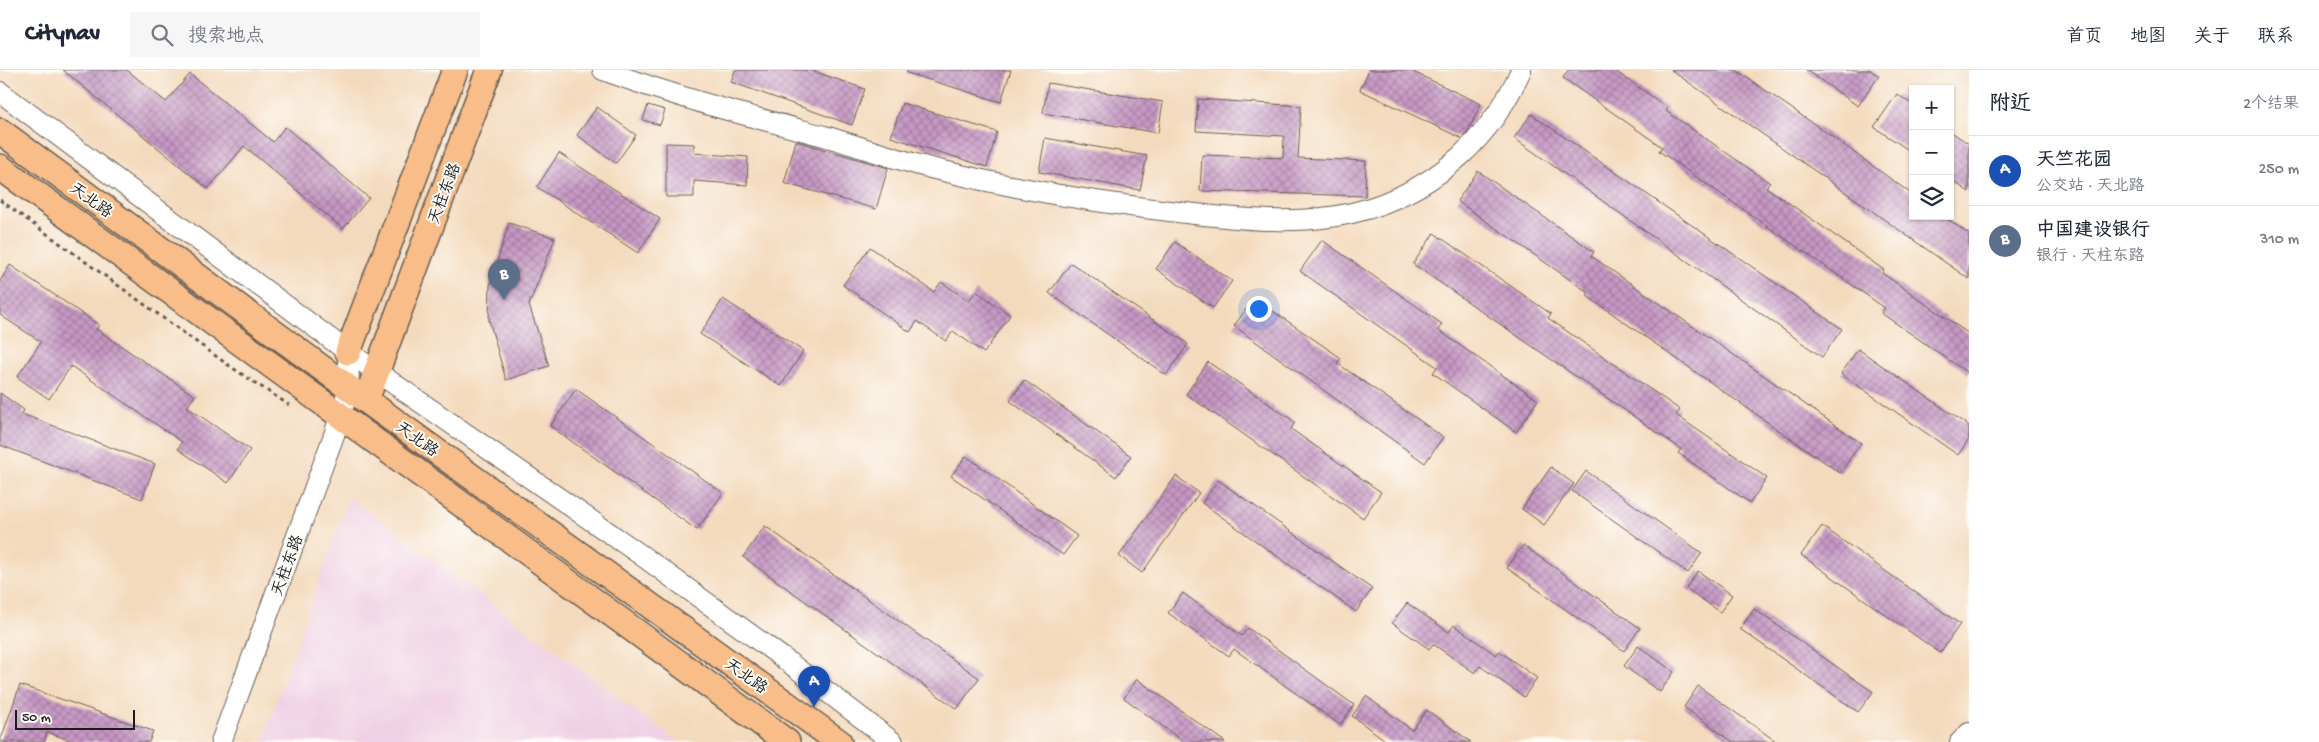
<!DOCTYPE html>
<html lang="zh">
<head>
<meta charset="utf-8">
<style>
	:root { --surface:#fff; --page:#f6f6f7; --text:#1f2937; --muted:#747a83; --line:#e0e1e3; --accent:#b45309 }
	body { margin:0; font-family:"Gochi Hand","LXGW WenKai TC",sans-serif; background:var(--page); color:var(--text) }
	.controls { position:absolute; right:15px; top:15px; display:grid; overflow:hidden; border-radius:0px; box-shadow:0 1px 4px #0004 }
	.controls button { width:45px; height:45px; display:grid; place-items:center; padding:0; border:0; border-bottom:1px solid var(--line); background:var(--surface); color:var(--text); font:25px sans-serif }
	.scale { position:absolute; left:15px; bottom:12px; width:120px; box-sizing:border-box; padding-left:5px; border:2px solid #1c1c1c; border-top:0; font-size:14px; line-height:18px; white-space:nowrap; color:#1c1c1c; -webkit-text-stroke:4px #fdfcf7; paint-order:stroke }
	.you { position:absolute; left:1258px; top:238px; width:18px; height:18px; margin:-12px; border:4px solid #fff; border-radius:50%; background:#1a73e8; box-shadow:0 0 0 8px #1a73e833 }
	.badge { display:grid; place-items:center; width:32px; height:32px; border-radius:50%; background:var(--accent); color:#fff; font-size:16px; font-weight:700 }
	.pin { position:absolute; translate:-50% -41px; filter:drop-shadow(0 1px 2px #0008) }
	.pin::after { content:''; position:absolute; top:26px; width:18px; height:15px; background:inherit; clip-path:polygon(0 0,100% 0,50% 100%) }
	.list { margin:0; padding:0; list-style:none }
	h2 { display:flex; justify-content:space-between; align-items:center; height:65px; margin:0; padding:0 20px; font-size:21px }
	h2 small { font-size:16px; font-weight:400; color:var(--muted) }
	.list li { display:grid; grid-template-columns:32px 1fr auto; gap:15px; align-items:center; box-sizing:border-box; height:70px; padding:0 20px; border-top:1px solid var(--line) }
	.list b { display:block; font-size:19px; white-space:nowrap }
	.list p { margin:0; font-size:16px; white-space:nowrap; color:var(--muted) }
	.list em { font-size:16px; font-style:normal; color:var(--muted) }
	.icon { flex:none; width:28px; height:28px; fill:none; stroke:currentColor; stroke-width:2; stroke-linecap:round; stroke-linejoin:round }
	.map { position:relative; flex:none; width:1969px; height:672px; overflow:hidden }
	header { display:flex; align-items:center; gap:30px; box-sizing:border-box; height:70px; padding:0 25px; background:var(--surface); border-bottom:1px solid var(--line) }
	header strong { font-size:24px }
	nav { display:flex; gap:28px; margin-inline-start:auto; font-size:18px }
	.search { width:350px; height:45px; background:var(--page); display:flex; align-items:center; gap:12px; box-sizing:border-box; padding:0 18px; border-radius:0px; color:var(--muted); font-size:19px }
	main { display:flex }
	aside { flex:1; background:var(--surface) }
	.map>svg:first-child { display:block }
</style>
</head>
<body>
<header>
<strong>Citynav</strong>
<div class="search"><svg class="icon" aria-label="search" viewBox="0 0 24 24"><circle cx="10" cy="10" r="6"/><path d="M15 15l6 6"/></svg>搜索地点</div>
<nav><a>首页</a><a>地图</a><a>关于</a><a>联系</a></nav>
</header>
<main>
<div class="map">
<svg width="1969" height="672" viewBox="0 0 1969 672">
	<defs>
		<pattern id="building-cross-hatch" width="8" height="8" patternUnits="userSpaceOnUse" patternTransform="scale(1.25)"><rect width="8" height="8" fill="#c798c5"/><path d="M0 0l8 8M0 8l8-8" fill="none" stroke="#a17b9f"/></pattern>
	</defs>
	<rect width="100%" height="100%" fill="#fdfcf7"/>
	<filter id="ink" filterUnits="userSpaceOnUse"><feTurbulence type="fractalNoise" baseFrequency=".02" numOctaves="2"/><feDisplacementMap in="SourceGraphic" scale="10" xChannelSelector="R" yChannelSelector="G"/><feConvolveMatrix kernelMatrix="1 2 1 2 8 2 1 2 1" color-interpolation-filters="sRGB"/></filter>
	<filter id="wash" filterUnits="userSpaceOnUse"><feTurbulence type="fractalNoise" baseFrequency=".0096" numOctaves="4" result="noise"/><feDisplacementMap in="SourceGraphic" scale="20" xChannelSelector="R" yChannelSelector="G"/><feGaussianBlur stdDeviation="1.12" result="paint"/><feColorMatrix in="noise" values="0 0 0 0 0 0 0 0 0 0 0 0 0 0 0 0 0 1.4 0 .05"/><feComposite in="paint" operator="in"/></filter>
	<g filter="url(#wash)">
		<rect width="100%" height="100%" fill="#f4dabd"/>
		<!-- built -->
		<polygon fill="#f0d0e4" points="349,427 678,672 262,672"/>
		<g id="blocks">
			<!-- building -->
			<g fill="url(#building-cross-hatch)">
				<polygon points="63,0 127,0 166,32 190,4 273,72 285,57 369,128 343,159 244,76 208,119"/>
				<polygon points="735,0 810,0 865,19 852,55 731,12"/>
				<polygon points="907,0 1011,0 1001,32 907,3"/>
				<polygon points="1369,0 1409,0 1481,34 1468,61 1461,68 1360,20"/>
				<polygon points="1568,0 1614,0 1668,38 1666,41 1770,113 1766,117 1884,200 1882,203 1969,264 1969,304 1881,243 1885,238 1659,81 1662,77 1563,8"/>
				<polygon points="1671,0 1736,0 1834,68 1913,125 1913,146 1943,146 1969,164 1969,209"/>
				<polygon points="1806,0 1870,0 1879,6 1858,36"/>
				<polygon points="1048,13 1163,32 1158,63 1043,43"/>
				<polygon points="1897,24 1913,35 1913,83 1874,57"/>
				<polygon points="1198,29 1301,36 1298,88 1366,91 1365,126 1200,121 1202,85 1283,88 1284,66 1196,61"/>
				<polygon points="902,33 997,62 987,97 891,67"/>
				<polygon points="648,35 665,40 660,55 643,50"/>
				<polygon points="597,37 636,65 616,93 577,65"/>
				<polygon points="1531,44 1842,259 1822,287 1514,68"/>
				<polygon points="1950,61 1969,74 1969,122 1950,109"/>
				<polygon points="1045,68 1147,86 1140,120 1039,102"/>
				<polygon points="796,71 888,98 876,139 784,113"/>
				<polygon points="666,73 694,74 694,83 748,87 747,115 694,111 694,127 666,127"/>
				<polygon points="559,83 660,149 638,183 537,117"/>
				<polygon points="1478,101 1594,182 1591,186 1861,373 1840,403 1587,226 1589,223 1457,131"/>
				<polygon points="509,153 555,168 529,235 549,296 506,310 489,250 490,215"/>
				<polygon points="1434,163 1551,244 1548,248 1680,340 1676,345 1767,408 1750,433 1678,383 1681,379 1413,194"/>
				<polygon points="1322,170 1442,254 1438,260 1538,330 1516,362 1433,303 1437,297 1300,201"/>
				<polygon points="1175,172 1232,211 1213,238 1156,199"/>
				<polygon points="870,177 934,222 941,212 969,231 976,221 1010,245 984,283 953,261 946,271 917,251 910,262 843,215"/>
				<polygon points="1071,193 1188,274 1166,305 1049,223"/>
				<polygon points="10,195 99,255 96,259 195,326 187,337 250,380 228,413 178,379 182,372 71,296 49,329 17,307 41,272 0,245 0,211"/>
				<polygon points="1254,228 1341,288 1337,293 1443,367 1425,393 1234,256"/>
				<polygon points="723,229 803,281 781,316 700,264"/>
				<polygon points="1858,279 1969,356 1969,369 1958,385 1841,304"/>
				<polygon points="1208,292 1295,352 1291,359 1381,422 1363,448 1186,324"/>
				<polygon points="1024,310 1131,386 1116,407 1010,331"/>
				<polygon points="576,319 723,423 697,460 550,356"/>
				<polygon points="0,323 24,340 22,344 155,394 142,429 0,375"/>
				<polygon points="966,386 1077,466 1063,485 951,406"/>
				<polygon points="1551,397 1574,414 1544,455 1522,439"/>
				<polygon points="1586,401 1702,483 1688,503 1572,421"/>
				<polygon points="1176,406 1199,423 1142,503 1119,486"/>
				<polygon points="1218,410 1372,519 1356,542 1202,433"/>
				<polygon points="765,456 979,608 957,639 743,487"/>
				<polygon points="1822,456 1960,554 1940,583 1801,485"/>
				<polygon points="1523,475 1640,558 1624,581 1507,498"/>
				<polygon points="1698,501 1732,525 1720,542 1686,518"/>
				<polygon points="1183,523 1242,566 1248,558 1354,635 1340,655 1234,579 1229,586 1168,543"/>
				<polygon points="1407,533 1449,562 1454,555 1496,585 1499,581 1537,608 1524,627 1480,596 1475,603 1433,574 1429,579 1392,553"/>
				<polygon points="1754,539 1873,622 1858,642 1740,559"/>
				<polygon points="1638,576 1674,602 1660,622 1624,596"/>
				<polygon points="1137,609 1225,672 1184,672 1124,628"/>
				<polygon points="20,615 153,661 149,672 75,672 47,662 44,672 0,672"/>
				<polygon points="1698,616 1777,672 1733,672 1684,637"/>
				<polygon points="1366,626 1412,660 1427,640 1471,672 1388,672 1352,646"/>
			</g>
		</g>
	</g>
	<g filter="url(#ink)">
		<use href="#blocks" fill-opacity="0" stroke="#685e54" stroke-width="1"/>
		<g fill="none" stroke-linecap="round" stroke-linejoin="round">
			<defs>
				<g id="minor">
					<path d="M603,0C675,27 749,46 824,66C862,77 900,91 939,100C1021,120 1103,134 1186,143C1247,150 1311,157 1370,138C1440,115 1492,67 1521,0"/>
					<polyline points="0,22 348,282 641,485 783,588 893,672"/>
					<polyline points="221,672 334,365 349,318 348,282"/>
					<polyline points="1960,672 1969,663"/>
				</g>
				<g id="major">
					<polyline points="0,61 349,318 839,672"/>
					<polyline points="0,97 787,672"/>
					<polyline points="348,282 455,0"/>
					<polyline points="366,330 489,0"/>
				</g>
			</defs>
			<!-- minor casing -->
			<use href="#minor" stroke="#685e54" stroke-width="22"/>
			<!-- major casing -->
			<use href="#major" stroke="#685e54" stroke-width="28"/>
			<!-- path -->
			<polyline stroke="#685e54" stroke-width="3" stroke-dasharray="4 4" stroke-linecap="butt" points="0,130 231,297 289,335"/>
			<!-- minor -->
			<use href="#minor" stroke="#fff" stroke-width="20"/>
			<!-- major -->
			<use href="#major" stroke="#f8bd88" stroke-width="25"/>
		</g>
	</g>
	<g text-anchor="middle" stroke-width="4" stroke-linejoin="round" paint-order="stroke">
		<!-- street labels -->
		<g font-size="16" fill="#1c1c1c" stroke="#fdfcf7">
			<text transform="translate(443 123) rotate(-69)" y="6">天柱东路</text>
			<text transform="translate(92 129) rotate(36)" y="6">天北路</text>
			<text transform="translate(418 368) rotate(36)" y="6">天北路</text>
			<text transform="translate(286 495) rotate(-70)" y="6">天柱东路</text>
			<text transform="translate(747 605) rotate(36)" y="6">天北路</text>
		</g>
	</g>
</svg>
<div class="controls">
<button>+</button>
<button>−</button>
<button><svg class="icon" aria-label="layers" viewBox="0 0 24 24"><path d="M12 4l9 5-9 5-9-5zM3 14l9 5 9-5"/></svg></button>
</div>
<div class="scale">50 m</div>
<div class="you"></div>
<div class="pin badge" style="left:814px;top:637px;background:#1a4fb4">A</div>
<div class="pin badge" style="left:504px;top:230px;background:#5c6f8a">B</div>
</div>
<aside>
<h2>附近<small>2个结果</small></h2>
<ul class="list">
<li><span class="badge" style="background:#1a4fb4">A</span><div><b>天竺花园</b><p>公交站 · 天北路</p></div><em>250 m</em></li>
<li><span class="badge" style="background:#5c6f8a">B</span><div><b>中国建设银行</b><p>银行 · 天柱东路</p></div><em>310 m</em></li>
</ul>
</aside>
</main>
</body>
</html>
